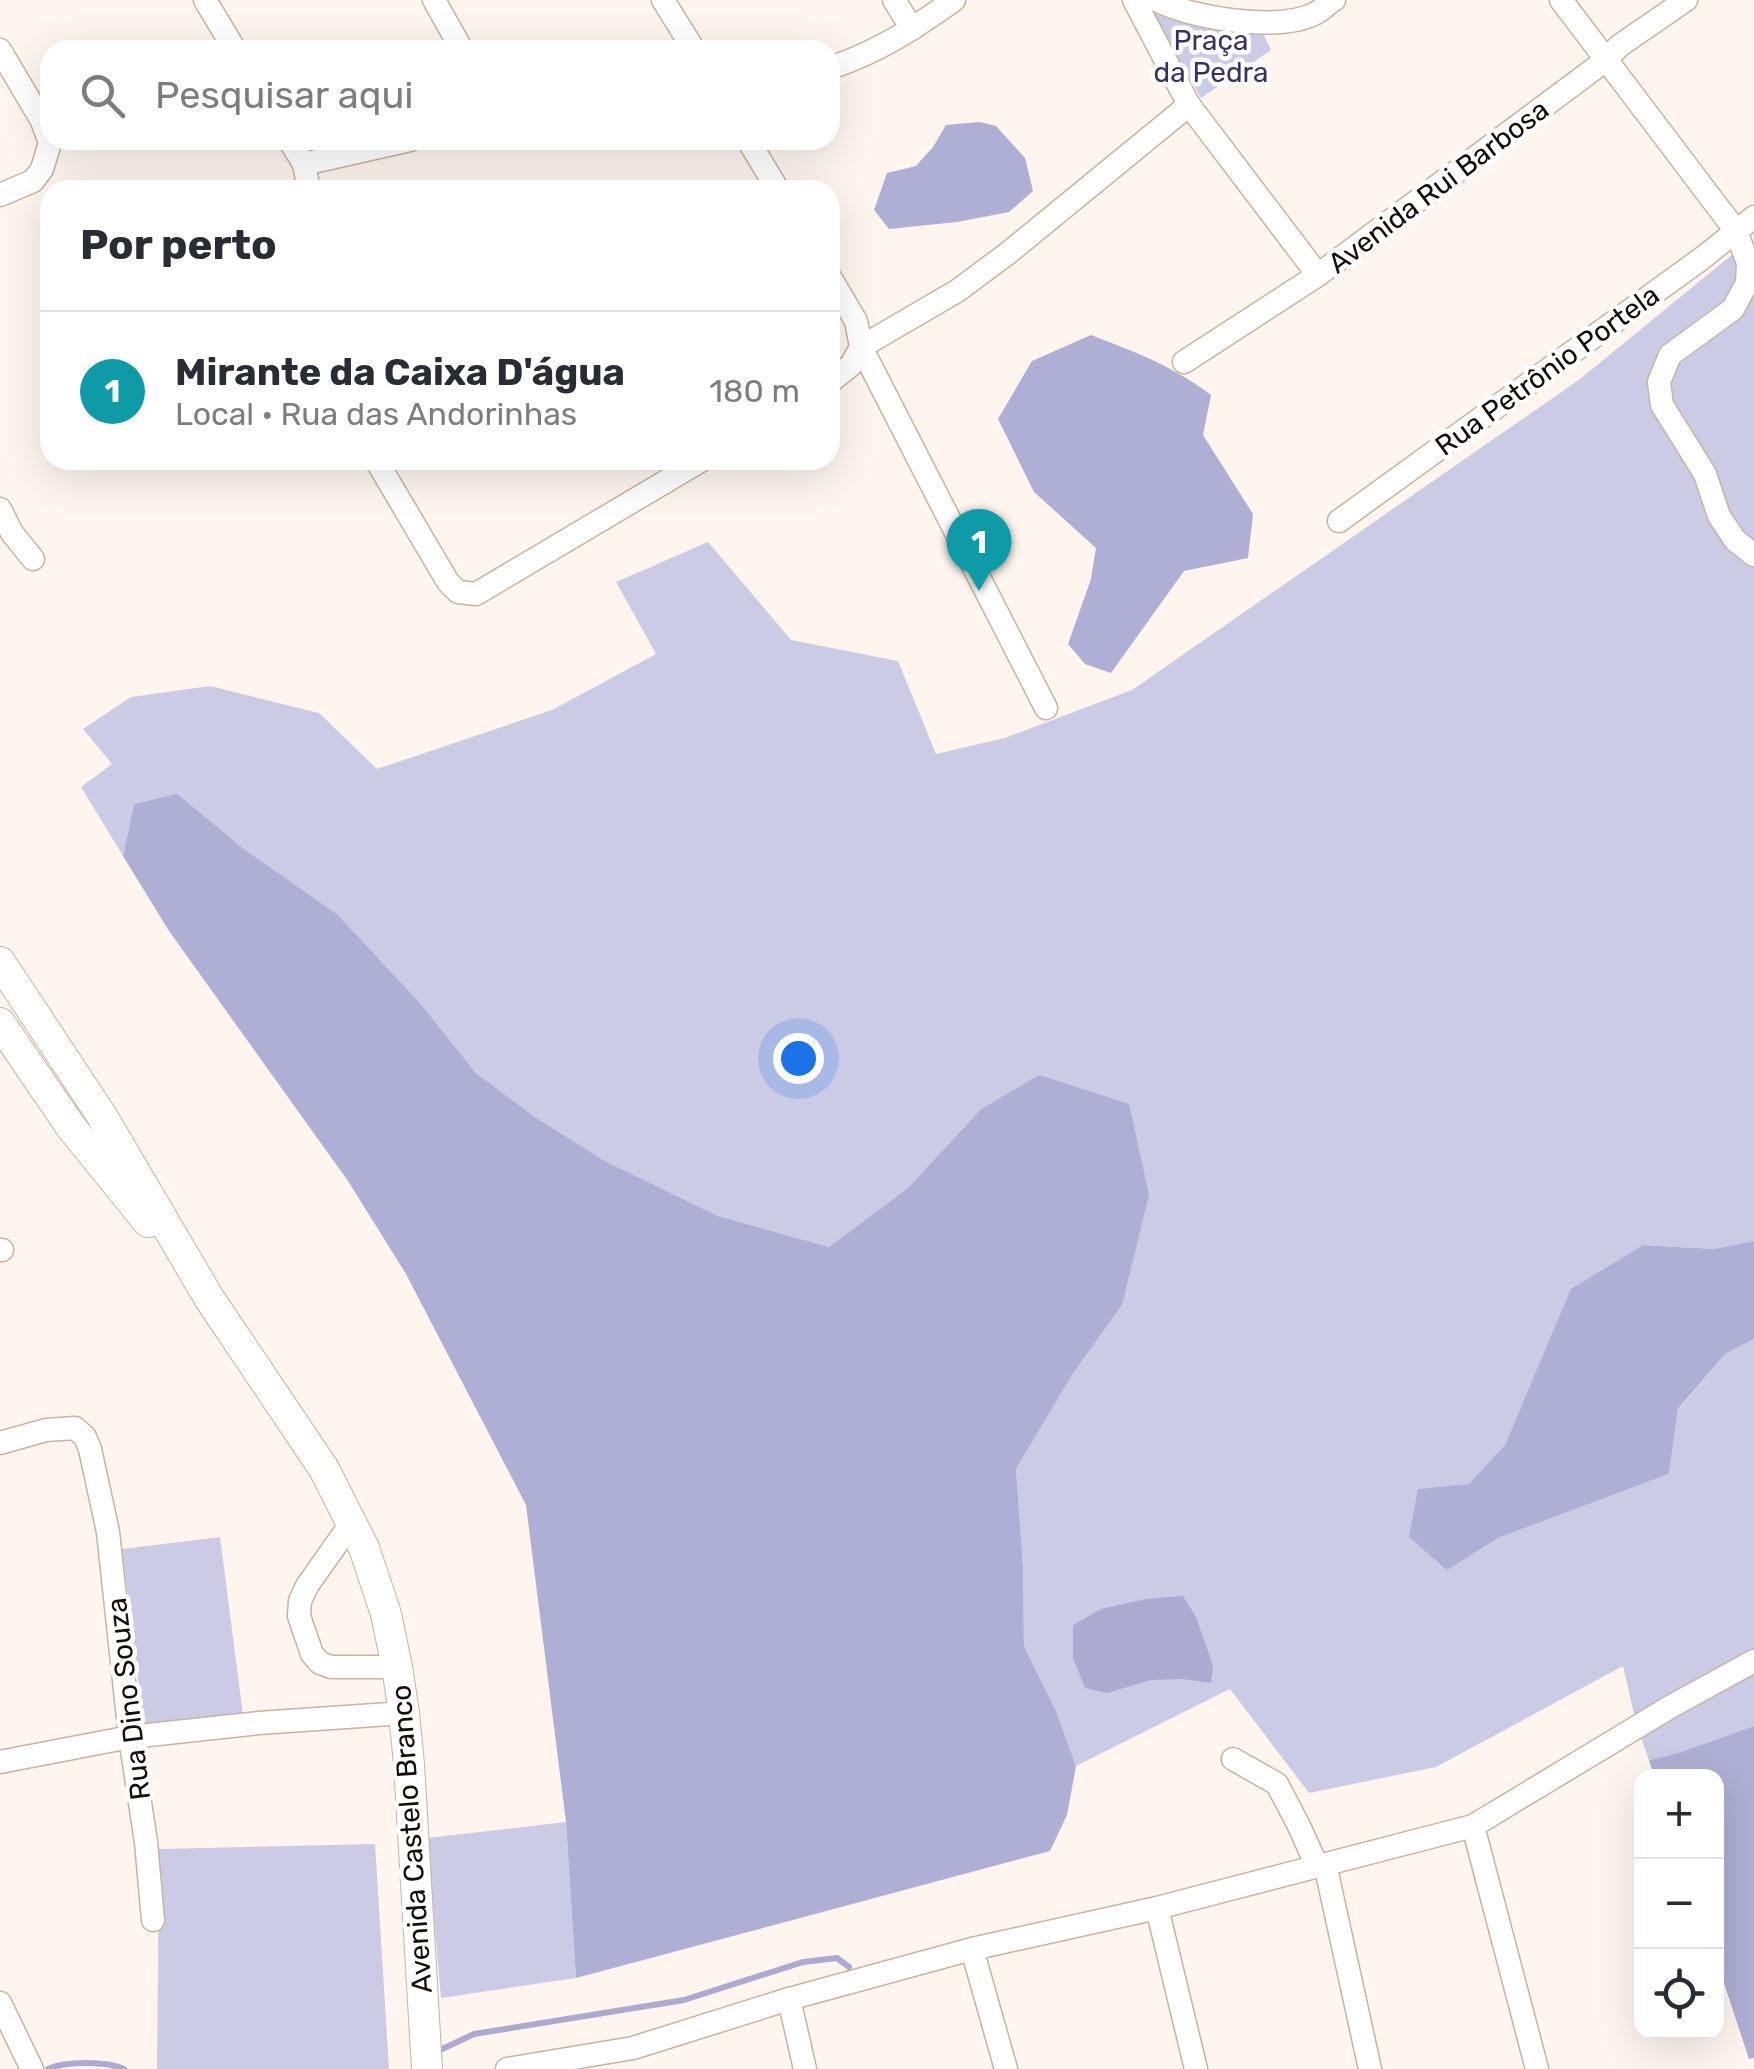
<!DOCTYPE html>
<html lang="pt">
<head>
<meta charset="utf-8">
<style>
	:root { --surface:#fff; --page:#f2f2f3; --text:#2b2b33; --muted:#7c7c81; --line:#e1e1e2; --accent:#5c43bc }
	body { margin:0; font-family:Rubik,sans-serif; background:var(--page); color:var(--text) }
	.controls { position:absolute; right:30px; bottom:30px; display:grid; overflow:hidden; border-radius:20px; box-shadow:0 10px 40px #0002 }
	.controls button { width:90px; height:90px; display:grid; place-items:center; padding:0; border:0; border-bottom:2px solid var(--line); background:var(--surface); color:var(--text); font:50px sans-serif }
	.you { position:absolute; left:798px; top:1058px; width:35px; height:35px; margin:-25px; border:8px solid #fff; border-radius:50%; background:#1a73e8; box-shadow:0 0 0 15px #1a73e833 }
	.badge { display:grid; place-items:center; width:65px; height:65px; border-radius:50%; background:var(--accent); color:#fff; font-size:32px; font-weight:700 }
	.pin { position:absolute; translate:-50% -82px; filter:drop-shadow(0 2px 5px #0008) }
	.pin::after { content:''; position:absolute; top:52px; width:35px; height:30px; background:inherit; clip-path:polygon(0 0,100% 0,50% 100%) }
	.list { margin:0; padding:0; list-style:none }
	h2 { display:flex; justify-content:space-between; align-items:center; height:130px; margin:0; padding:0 40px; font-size:42px }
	h2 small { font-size:32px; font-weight:400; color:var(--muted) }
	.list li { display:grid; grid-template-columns:65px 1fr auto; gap:30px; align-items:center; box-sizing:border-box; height:160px; padding:0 40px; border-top:2px solid var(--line) }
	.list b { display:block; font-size:38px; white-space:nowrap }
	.list p { margin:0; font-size:32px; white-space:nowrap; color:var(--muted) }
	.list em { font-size:32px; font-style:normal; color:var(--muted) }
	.icon { flex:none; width:55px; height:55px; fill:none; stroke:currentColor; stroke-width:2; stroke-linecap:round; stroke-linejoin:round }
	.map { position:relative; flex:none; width:1754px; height:2069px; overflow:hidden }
	.search { position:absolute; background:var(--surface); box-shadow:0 10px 40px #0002; left:40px; top:40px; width:800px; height:110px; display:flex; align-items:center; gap:25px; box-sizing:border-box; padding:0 35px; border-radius:30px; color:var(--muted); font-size:38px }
	.panel { position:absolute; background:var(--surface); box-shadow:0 10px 40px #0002; left:40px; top:180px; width:800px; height:290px; border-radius:30px }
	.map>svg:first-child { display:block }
</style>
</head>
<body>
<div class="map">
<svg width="1754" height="2069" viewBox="0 0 1754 2069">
	<rect width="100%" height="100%" fill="#fdf5ee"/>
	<!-- green -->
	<g fill="#cccbe6">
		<polygon points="1149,10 1262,31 1271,50 1201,98"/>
		<polygon points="1750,240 1754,249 1754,1241 1714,1249 1643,1245 1572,1289 1505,1445 1469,1485 1447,1569 1498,1538 1669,1474 1678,1410 1725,1354 1754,1339 1754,1726 1678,1753 1649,1760 1637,1727 1623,1666 1436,1767 1309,1793 1230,1689 1076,1766 1056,1711 1024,1646 1023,1565 1016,1469 1072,1375 1122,1305 980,1110 908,1188 829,1247 718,1216 605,1161 535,1117 476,1073 420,1003 337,914 244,849 177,795 134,804 123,856 81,787 112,764 83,729 131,697 210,686 319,713 377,769 552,710 656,654 616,582 708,542 791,640 898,661 936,754 1005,738 1132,690 1580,379"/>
		<polygon points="220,1537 243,1715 144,1727 122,1549"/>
		<polygon points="566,1822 576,1978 441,1998 427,1838"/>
		<polygon points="375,1844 389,2069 157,2069 159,1849"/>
	</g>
	<!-- forest -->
	<g fill="#afaed4">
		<polygon points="980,122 996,126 1025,158 1033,191 1009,212 957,222 889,229 874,210 887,173 916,166 933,147 946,125"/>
		<path d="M1091,335C1135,352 1173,366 1211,395L1203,435L1253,514L1248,558L1184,571L1111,673L1085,664L1068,644L1091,579L1096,548L1034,492L998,419L1032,361Z"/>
		<polygon points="177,794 244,849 337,914 420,1003 476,1073 535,1117 605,1161 718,1216 829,1247 908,1188 980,1110 1039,1075 1129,1104 1149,1195 1122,1305 1072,1375 1016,1469 1023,1566 1024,1646 1056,1711 1076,1766 1067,1815 1050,1851 576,1978 566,1822 526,1505 406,1274 348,1181 169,931 123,856 134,804"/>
		<polygon points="1754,1241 1754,1339 1725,1354 1678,1409 1669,1474 1498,1538 1447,1570 1409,1537 1418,1489 1469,1484 1505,1445 1571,1289 1643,1245 1714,1249"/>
		<polygon points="1754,1726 1754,2058 1749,2059 1717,1962 1716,1776 1654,1776 1649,1760 1678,1753"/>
	</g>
	<!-- water -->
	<polygon fill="#acaad0" points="1183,1596 1196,1617 1213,1666 1211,1683 1183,1679 1151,1680 1107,1693 1085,1688 1073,1658 1073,1625 1101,1609 1146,1599"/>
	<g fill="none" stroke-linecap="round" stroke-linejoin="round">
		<!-- stream -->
		<g stroke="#acaad0" stroke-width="6">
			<polyline points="440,2050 474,2034 684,2000 803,1962 837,1958 849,1967"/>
			<path d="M48,2069C65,2061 107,2061 124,2069"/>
		</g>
		<defs>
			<g id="minor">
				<polyline points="205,0 235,50"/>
				<polyline points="434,0 462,50"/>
				<polyline points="663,0 694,50"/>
				<polyline points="894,0 912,29"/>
				<polyline points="1134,0 1189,105 1318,275"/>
				<path d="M1156,0C1191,18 1277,32 1314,14C1321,11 1327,4 1334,0"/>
				<polyline points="1561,0 1736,231 1748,263 1747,283 1733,309 1670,355 1659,382 1662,405 1705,474 1719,516 1735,540 1754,555"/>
				<polyline points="0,50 42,121 50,143 42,169 33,181 0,195"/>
				<path d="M830,68C878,52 913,29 954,0"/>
				<polyline points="289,140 304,164 309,190"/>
				<polyline points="748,140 778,190"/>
				<polyline points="304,164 410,140"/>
				<polyline points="830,277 856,321 861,347 1046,708"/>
				<polyline points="1184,362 1318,275 1606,60 1619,46 1686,0"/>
				<polyline points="830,382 851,365 861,347 957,291 1007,254 1189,105"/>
				<polyline points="376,460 448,582 458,592 476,594 702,460"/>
				<polyline points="0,509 12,533 33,559"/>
				<polyline points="1339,521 1701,259 1754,217"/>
				<polyline points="0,1250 2,1250"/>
				<polyline points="0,1443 46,1430 75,1428 85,1437 90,1449 108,1532 130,1737 146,1842 153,1920"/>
				<polyline points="352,1522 307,1586 300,1601 299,1616 312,1654 320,1663 331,1667 397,1667"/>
				<polyline points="1233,1759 1277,1784 1299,1826 1317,1866"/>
				<polyline points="0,1762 130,1737 259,1723 404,1713"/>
				<polyline points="1473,1826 1537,2069"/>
				<polyline points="1325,1864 1370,2069"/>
				<polyline points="1157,1908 1196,2069"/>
				<polyline points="972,1949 1006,2069"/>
				<polyline points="789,1999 805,2069"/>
				<polyline points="0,2003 32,2069"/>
				<polyline points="507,2069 633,2048 789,1999 972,1949 1157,1908 1473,1826 1670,1707 1754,1661"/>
			</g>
			<g id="major">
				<polyline points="0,962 102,1116 209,1298 324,1469 364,1548 386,1614 397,1667 404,1713 409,1764 427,2069"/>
				<polyline points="0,1023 71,1127 148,1222"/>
			</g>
		</defs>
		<!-- minor casing -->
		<use href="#minor" stroke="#c6b3a2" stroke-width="25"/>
		<!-- major casing -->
		<use href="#major" stroke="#c6b3a2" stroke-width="32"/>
		<!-- minor -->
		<use href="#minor" stroke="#fff" stroke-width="22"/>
		<!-- major -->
		<use href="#major" stroke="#fff" stroke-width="30"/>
	</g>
	<g text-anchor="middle" stroke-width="9" stroke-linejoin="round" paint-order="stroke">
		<!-- park labels -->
		<g font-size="28" fill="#373062" stroke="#fff">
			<text x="1211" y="50">Praça<tspan x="1211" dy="32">da Pedra</tspan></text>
		</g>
		<!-- street labels -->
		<g font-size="28" fill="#160f09" stroke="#fff">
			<text transform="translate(1438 186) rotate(-37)" y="10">Avenida Rui Barbosa</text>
			<text transform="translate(1547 370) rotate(-36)" y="10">Rua Petrônio Portela</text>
			<text transform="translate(128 1699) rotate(-97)" y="10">Rua Dino Souza</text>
			<text transform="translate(411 1839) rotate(-94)" y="10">Avenida Castelo Branco</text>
		</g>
	</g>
</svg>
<div class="controls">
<button>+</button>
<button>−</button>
<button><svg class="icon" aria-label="locate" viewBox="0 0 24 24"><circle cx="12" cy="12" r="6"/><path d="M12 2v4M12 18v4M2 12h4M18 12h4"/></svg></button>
</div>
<div class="you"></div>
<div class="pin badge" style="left:979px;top:591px;background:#0f9aa8">1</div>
<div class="search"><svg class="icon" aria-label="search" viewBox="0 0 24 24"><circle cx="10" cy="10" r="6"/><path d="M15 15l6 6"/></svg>Pesquisar aqui</div>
<section class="panel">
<h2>Por perto<small></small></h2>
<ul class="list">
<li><span class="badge" style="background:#0f9aa8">1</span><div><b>Mirante da Caixa D'água</b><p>Local · Rua das Andorinhas</p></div><em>180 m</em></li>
</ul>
</section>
</div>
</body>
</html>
